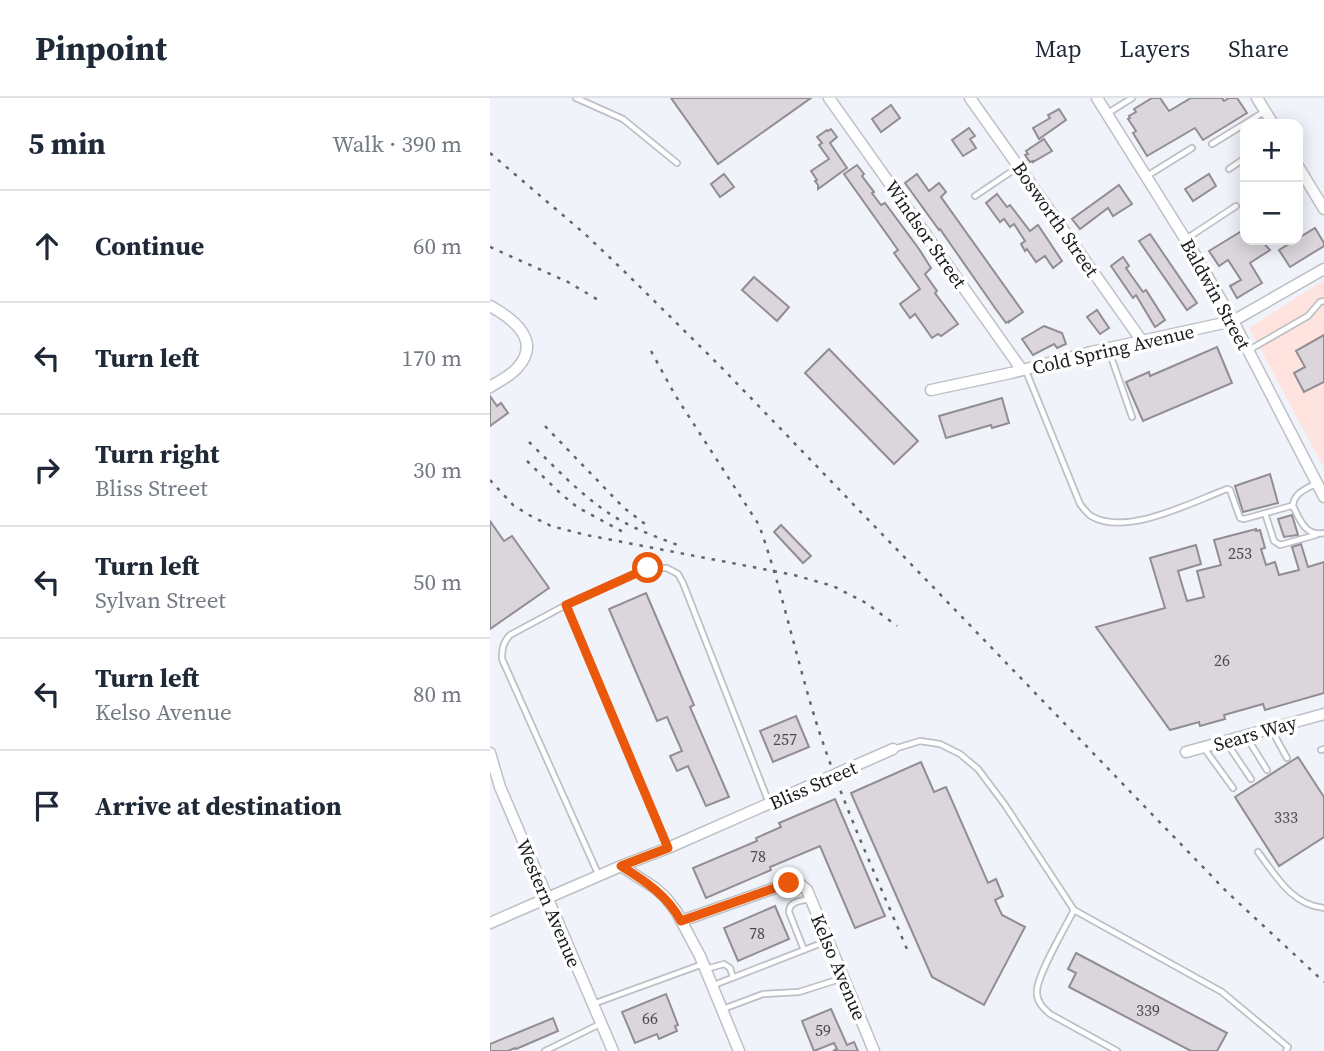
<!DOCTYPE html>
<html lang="en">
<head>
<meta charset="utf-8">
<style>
	:root { --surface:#fff; --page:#f2f2f3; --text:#1f2937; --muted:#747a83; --line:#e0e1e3 }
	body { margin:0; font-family:"Source Serif 4",serif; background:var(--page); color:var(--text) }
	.controls { position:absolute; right:21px; top:21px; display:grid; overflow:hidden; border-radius:14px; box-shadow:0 4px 18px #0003 }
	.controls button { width:63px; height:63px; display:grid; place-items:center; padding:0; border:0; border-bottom:2px solid var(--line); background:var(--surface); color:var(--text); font:35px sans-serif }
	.stop { position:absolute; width:21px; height:21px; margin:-16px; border:5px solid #ea580c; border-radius:50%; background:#fff }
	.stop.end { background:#ea580c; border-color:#fff; box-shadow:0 2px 7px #0008 }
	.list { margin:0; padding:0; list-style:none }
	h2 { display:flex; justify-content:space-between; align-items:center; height:91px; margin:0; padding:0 28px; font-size:30px }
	h2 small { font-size:23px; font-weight:400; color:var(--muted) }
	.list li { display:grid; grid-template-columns:46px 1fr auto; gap:21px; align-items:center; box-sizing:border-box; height:112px; padding:0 28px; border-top:2px solid var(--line) }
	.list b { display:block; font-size:26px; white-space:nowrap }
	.list p { margin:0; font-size:23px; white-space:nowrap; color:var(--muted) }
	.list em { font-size:23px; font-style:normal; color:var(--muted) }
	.icon { flex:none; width:38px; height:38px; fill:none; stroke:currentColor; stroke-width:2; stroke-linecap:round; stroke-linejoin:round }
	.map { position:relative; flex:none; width:834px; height:953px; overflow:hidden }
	header { display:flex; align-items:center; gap:42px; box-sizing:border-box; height:98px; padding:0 35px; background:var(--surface); border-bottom:2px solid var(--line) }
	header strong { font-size:33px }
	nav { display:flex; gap:38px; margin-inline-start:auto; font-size:24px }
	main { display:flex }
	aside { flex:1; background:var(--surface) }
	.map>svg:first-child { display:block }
</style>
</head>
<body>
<header>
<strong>Pinpoint</strong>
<nav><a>Map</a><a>Layers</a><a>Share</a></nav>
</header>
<main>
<aside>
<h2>5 min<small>Walk · 390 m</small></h2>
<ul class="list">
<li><svg class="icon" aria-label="ahead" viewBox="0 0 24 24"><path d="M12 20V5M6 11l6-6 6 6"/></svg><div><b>Continue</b></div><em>60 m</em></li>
<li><svg class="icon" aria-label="left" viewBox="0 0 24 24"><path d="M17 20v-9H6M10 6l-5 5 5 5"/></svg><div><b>Turn left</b></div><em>170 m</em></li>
<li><svg class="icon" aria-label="right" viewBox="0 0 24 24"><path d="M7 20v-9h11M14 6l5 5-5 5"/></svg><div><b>Turn right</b><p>Bliss Street</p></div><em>30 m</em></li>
<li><svg class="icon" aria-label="left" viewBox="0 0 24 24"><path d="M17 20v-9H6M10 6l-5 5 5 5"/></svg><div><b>Turn left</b><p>Sylvan Street</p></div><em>50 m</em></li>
<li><svg class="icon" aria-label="left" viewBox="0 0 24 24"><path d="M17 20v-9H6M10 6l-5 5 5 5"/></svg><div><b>Turn left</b><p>Kelso Avenue</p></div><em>80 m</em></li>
<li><svg class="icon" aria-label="arrive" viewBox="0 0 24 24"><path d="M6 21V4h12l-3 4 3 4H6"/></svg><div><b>Arrive at destination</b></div></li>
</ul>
</aside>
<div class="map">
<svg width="834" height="953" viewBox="0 0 834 953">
	<rect width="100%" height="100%" fill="#f0f4fa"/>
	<!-- education -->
	<polygon fill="#fee3df" points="834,182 834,370 759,230"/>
	<!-- building -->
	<g fill="#dbd6db" stroke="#928d92" stroke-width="2">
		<polygon points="181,0 321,0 228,66"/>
		<polygon points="662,0 670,0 679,13 701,0 732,0 734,3 739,0 747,0 757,15 713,42 705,30 657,58 643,35 646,33 638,21 640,20 639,18 646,14 644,11"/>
		<polygon points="401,7 410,20 391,34 382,21"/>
		<polygon points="569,11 576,22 549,41 543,30 560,20 558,17"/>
		<polygon points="479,30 485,38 480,41 486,50 473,58 462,42"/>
		<polygon points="341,31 347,39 340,45 357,70 328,91 328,87 325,83 327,82 321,73 339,61 329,47 332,45 327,39 337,32 338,33"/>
		<polygon points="554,41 562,53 543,64 543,63 540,64 535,57 538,56 536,53"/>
		<polygon points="367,67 374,76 372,78 384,94 382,95 391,107 395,105 429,151 441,170 435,176 447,193 445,195 468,226 451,238 448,236 442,240 425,216 420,220 410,206 430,191 404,155 408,152 354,76"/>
		<polygon points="234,76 244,89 230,99 221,86"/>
		<polygon points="427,76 439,93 449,85 456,94 451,99 533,214 519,224 519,223 516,225 505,210 450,131 449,132 415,85"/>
		<polygon points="719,76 726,88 703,103 695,91"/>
		<polygon points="629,87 642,106 623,118 618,110 590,131 582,121"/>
		<polygon points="507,96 517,109 520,107 540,133 548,127 572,163 563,170 555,158 546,164 537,151 535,153 531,146 535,143 524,126 520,129 514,121 510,124 496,105"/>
		<polygon points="825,130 834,145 834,148 800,169 789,152"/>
		<polygon points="755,131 755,142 771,142 780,152 760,165 772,185 747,200 740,188 751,182 738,162 729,168 719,153"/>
		<polygon points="660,136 707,205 697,212 649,143"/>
		<polygon points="633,159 639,168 636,170 653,194 656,192 675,222 665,229 646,197 643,200 621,168"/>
		<polygon points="264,179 299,209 287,223 252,192"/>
		<polygon points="607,212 619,230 610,236 597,219"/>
		<polygon points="554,228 572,235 576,246 567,250 564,246 543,257 532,241"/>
		<polygon points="834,237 834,284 814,294 804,275 815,269 806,253"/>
		<polygon points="727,249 742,285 653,323 636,284 659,274 660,278"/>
		<polygon points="339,251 428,343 404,366 315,275"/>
		<polygon points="0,298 7,308 11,305 18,315 0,328"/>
		<polygon points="512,300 519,325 502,330 501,327 456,340 449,318"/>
		<polygon points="780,376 788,405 753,414 745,388"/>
		<polygon points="802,417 808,437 794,439 788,421"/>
		<polygon points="0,423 14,443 22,438 59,490 0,531"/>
		<polygon points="291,427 321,458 313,465 284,434"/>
		<polygon points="766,431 766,433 770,432 775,450 771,451 776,467 785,464 789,477 809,472 802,449 811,446 818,469 834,464 834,595 775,612 773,606 734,617 735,621 710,628 709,624 680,632 606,529 675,510 660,460 706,447 711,466 688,473 697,503 714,499 707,473 731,467 724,442"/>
		<polygon points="156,495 204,607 200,609 239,699 216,708 198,668 187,673 180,658 192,653 177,619 167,623 119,511"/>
		<polygon points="306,618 319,649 283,664 270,633"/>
		<polygon points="808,659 834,699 834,739 789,768 745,699"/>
		<polygon points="431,664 444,694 456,689 498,785 506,781 513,798 505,802 512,817 535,829 494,907 442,879 361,695"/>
		<polygon points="345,701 395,818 365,830 330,748 280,769 281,772 216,800 203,770 267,743 266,740 291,729 289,725"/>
		<polygon points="285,808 299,841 248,863 234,830"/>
		<polygon points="586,855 737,935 727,953 701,953 579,889 586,875 578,871"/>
		<polygon points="176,896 188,927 185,928 187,933 169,941 167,936 145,945 132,914"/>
		<polygon points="341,911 357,947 364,944 368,953 343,953 347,951 344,945 324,953 312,923"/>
		<polygon points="63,920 68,933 26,951 25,950 18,953 0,953 0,946"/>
	</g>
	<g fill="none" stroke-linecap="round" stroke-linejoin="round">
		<defs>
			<g id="service">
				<polyline points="86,0 133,21 187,65"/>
				<polyline points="618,15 642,0"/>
				<polyline points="722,46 774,14"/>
				<polyline points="739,71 755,60"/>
				<polyline points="657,78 702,50"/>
				<polyline points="485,98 528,69"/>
				<polyline points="696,141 746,108"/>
				<polyline points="618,250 642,319"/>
				<polyline points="759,252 818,218 830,204 834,203"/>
				<path d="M536,273L590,406C593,410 597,415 601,418C636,439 702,404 737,391L740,392L750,420L754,421L801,408L804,410C810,423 817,439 834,435"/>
				<path d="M803,409C803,395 816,391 827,385"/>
				<polyline points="775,415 784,443 790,447 826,437"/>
				<path d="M76,507L20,537C13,545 12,550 12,561L109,778"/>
				<polyline points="781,631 797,660"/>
				<polyline points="756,638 777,672"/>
				<polyline points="736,644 761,681"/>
				<polyline points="714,650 743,690"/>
				<polyline points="404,651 430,643 450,646 470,656 488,671 515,707 584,812 732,894 798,949 796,953"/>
				<polyline points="831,652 834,651"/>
				<polyline points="178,750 76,507 158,470 177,470 188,476 193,485 279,705"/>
				<path d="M768,754C786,778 802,807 834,810"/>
				<path d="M584,812C576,828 547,877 547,893C546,903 553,910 560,916L627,953"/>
				<path d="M314,852L299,814C299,803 311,803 320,801"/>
				<polyline points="216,871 234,866 240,870 243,879"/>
				<polyline points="224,887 337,843"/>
				<polyline points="103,906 213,866"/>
				<polyline points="233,911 273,896 309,894 353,880"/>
				<polyline points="55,953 110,926"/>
			</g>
			<g id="minor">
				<polyline points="339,0 532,272"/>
				<polyline points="480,0 652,243"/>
				<polyline points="607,0 704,155 743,223 834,399"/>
				<polyline points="767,0 783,26"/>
				<polyline points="808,68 834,111"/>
				<path d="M0,208C22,220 52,242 28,269C21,278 9,283 0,289"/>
				<polyline points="441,292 521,275 601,254 743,223 834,171"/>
				<polyline points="696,654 834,616"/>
				<polyline points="0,655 10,689 123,953"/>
				<polyline points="131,768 165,790 176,800 186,813 210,858 249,953"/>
				<polyline points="191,823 299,785 310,786 317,792 384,953"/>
				<polyline points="0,825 131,768 178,750 403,651"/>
			</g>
		</defs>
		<!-- service casing -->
		<use href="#service" stroke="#bdc0c6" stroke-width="8"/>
		<!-- minor casing -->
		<use href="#minor" stroke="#bdc0c6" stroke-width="13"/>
		<!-- service -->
		<use href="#service" stroke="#fff" stroke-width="4.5"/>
		<!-- minor -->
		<use href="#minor" stroke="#fff" stroke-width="10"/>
		<!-- rail -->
		<g stroke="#636569" stroke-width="2.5" stroke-dasharray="3.5 7" stroke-linecap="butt">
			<polyline points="0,55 95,136 137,176 232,270 737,794 834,884"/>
			<polyline points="0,149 78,184 110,203"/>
			<path d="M161,253L185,297L269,427C293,494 307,565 329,633C354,709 388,782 419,856"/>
			<polyline points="55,328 134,410 159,429"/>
			<path d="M39,344C68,372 95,402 130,422C149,433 170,440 190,448"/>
			<polyline points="37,363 70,395 87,409 135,435"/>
			<polyline points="0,382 23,407 39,417 61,428 96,437 304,477 343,488 376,505 407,528"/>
		</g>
	</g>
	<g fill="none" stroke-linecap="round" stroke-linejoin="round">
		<!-- route -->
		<path stroke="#ea580c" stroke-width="9" d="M158,470L76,507L178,750L131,768C155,783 177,797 191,823L299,785"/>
	</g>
	<g text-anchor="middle" stroke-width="7" stroke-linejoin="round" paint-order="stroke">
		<!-- number labels -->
		<g font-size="16" fill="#4a494c">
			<text x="750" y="461">253</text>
			<text x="732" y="568">26</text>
			<text x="295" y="647">257</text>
			<text x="796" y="725">333</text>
			<text x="268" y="764">78</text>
			<text x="267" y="841">78</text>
			<text x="658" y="918">339</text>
			<text x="160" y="926">66</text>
			<text x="333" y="938">59</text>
		</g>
		<!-- street labels -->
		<g font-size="19" fill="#191a1c" stroke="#fff">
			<text transform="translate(566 121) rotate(55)" y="7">Bosworth Street</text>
			<text transform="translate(436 136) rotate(55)" y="7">Windsor Street</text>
			<text transform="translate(726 196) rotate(61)" y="7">Baldwin Street</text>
			<text transform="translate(623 251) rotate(-13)" y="7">Cold Spring Avenue</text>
			<text transform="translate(765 635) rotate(-16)" y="7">Sears Way</text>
			<text transform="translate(323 687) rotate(-24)" y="7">Bliss Street</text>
			<text transform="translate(59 805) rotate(67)" y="7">Western Avenue</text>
			<text transform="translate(349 869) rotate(67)" y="7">Kelso Avenue</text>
		</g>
	</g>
</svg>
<div class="controls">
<button>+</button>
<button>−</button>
</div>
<div class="stop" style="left:158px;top:470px"></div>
<div class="stop end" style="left:299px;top:785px"></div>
</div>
</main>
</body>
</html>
